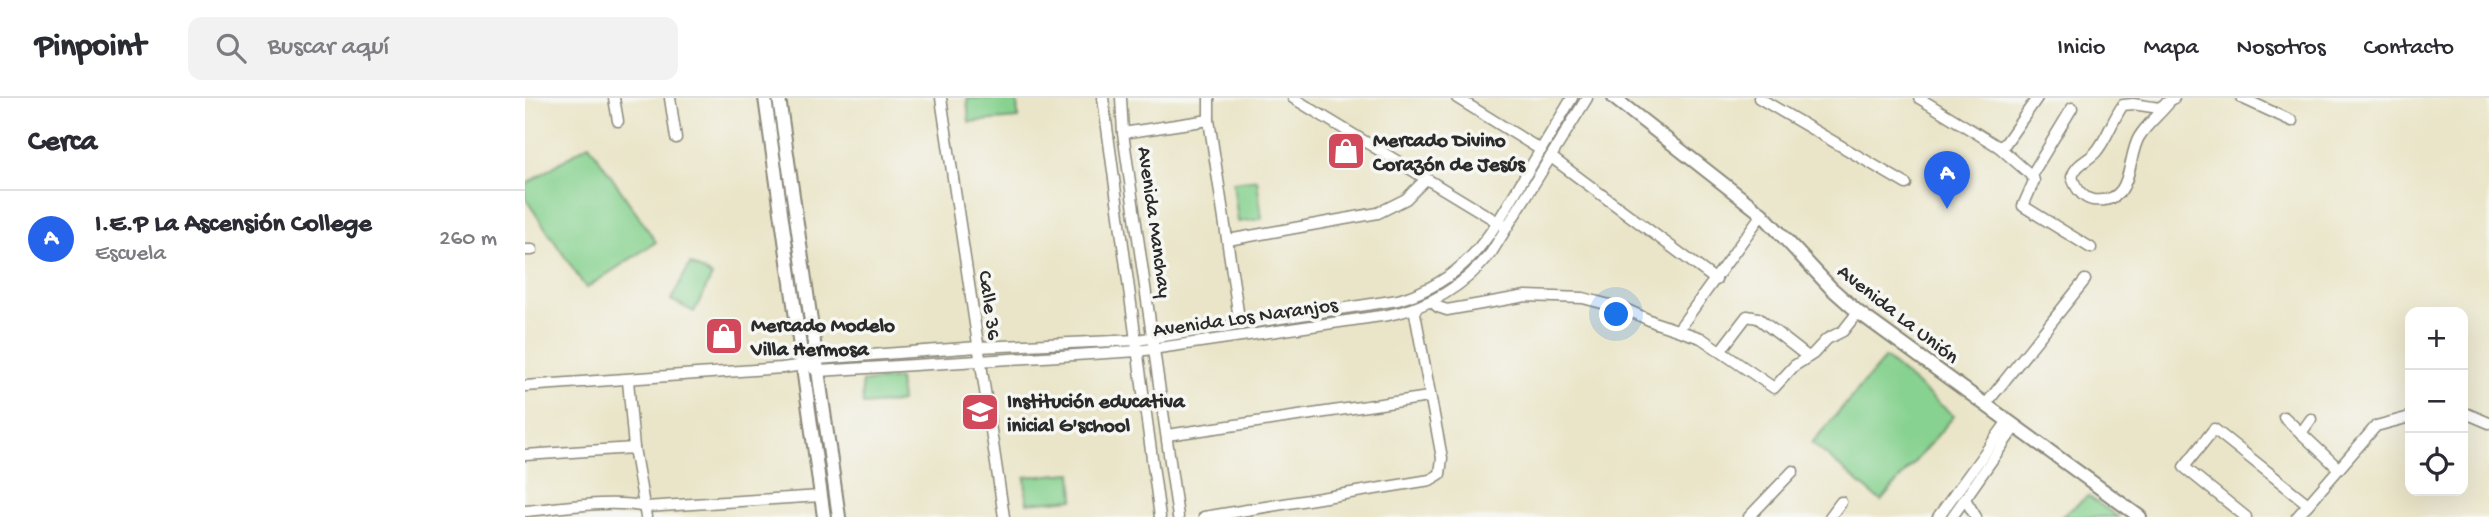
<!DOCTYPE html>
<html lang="es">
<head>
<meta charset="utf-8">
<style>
	:root { --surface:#fff; --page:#f2f2f3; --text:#2b2b33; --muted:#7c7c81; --line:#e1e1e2; --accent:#2563eb }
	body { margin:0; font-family:"Gochi Hand",sans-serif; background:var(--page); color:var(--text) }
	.controls { position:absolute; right:21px; bottom:21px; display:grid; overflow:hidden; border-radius:14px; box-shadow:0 7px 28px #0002 }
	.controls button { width:63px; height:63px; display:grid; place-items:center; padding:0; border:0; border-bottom:2px solid var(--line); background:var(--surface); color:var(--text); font:35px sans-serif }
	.you { position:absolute; left:1092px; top:217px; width:24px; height:24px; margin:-18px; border:5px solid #fff; border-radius:50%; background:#1a73e8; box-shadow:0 0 0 10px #1a73e833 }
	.badge { display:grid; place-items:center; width:46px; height:46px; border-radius:50%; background:var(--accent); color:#fff; font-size:23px; font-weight:700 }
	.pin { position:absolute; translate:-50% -58px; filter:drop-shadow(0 2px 4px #0008) }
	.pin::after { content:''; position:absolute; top:37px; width:24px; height:21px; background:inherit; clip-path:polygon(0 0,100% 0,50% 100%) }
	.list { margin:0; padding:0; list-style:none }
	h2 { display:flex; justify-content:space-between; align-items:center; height:91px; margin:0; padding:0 28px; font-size:30px }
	h2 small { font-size:23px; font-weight:400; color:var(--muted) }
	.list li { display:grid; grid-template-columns:46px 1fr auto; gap:21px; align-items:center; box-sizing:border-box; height:98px; padding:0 28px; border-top:2px solid var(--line) }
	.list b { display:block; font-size:26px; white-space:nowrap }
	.list p { margin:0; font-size:23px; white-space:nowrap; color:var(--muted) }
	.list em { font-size:23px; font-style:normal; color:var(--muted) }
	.icon { flex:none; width:38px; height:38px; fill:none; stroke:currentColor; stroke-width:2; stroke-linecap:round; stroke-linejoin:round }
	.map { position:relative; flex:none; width:1964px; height:419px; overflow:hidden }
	header { display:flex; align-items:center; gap:42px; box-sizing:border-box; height:98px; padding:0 35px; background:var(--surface); border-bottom:2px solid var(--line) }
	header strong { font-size:33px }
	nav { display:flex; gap:38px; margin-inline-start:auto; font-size:24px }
	.search { width:490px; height:63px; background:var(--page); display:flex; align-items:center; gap:18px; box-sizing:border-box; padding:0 24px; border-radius:14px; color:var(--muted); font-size:26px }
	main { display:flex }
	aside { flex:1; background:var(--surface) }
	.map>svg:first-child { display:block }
</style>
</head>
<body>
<header>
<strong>Pinpoint</strong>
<div class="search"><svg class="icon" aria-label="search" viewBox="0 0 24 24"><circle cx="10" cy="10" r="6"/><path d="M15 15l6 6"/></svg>Buscar aquí</div>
<nav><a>Inicio</a><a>Mapa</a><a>Nosotros</a><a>Contacto</a></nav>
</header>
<main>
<aside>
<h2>Cerca<small></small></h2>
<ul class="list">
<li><span class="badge">A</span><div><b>I.E.P La Ascensión College</b><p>Escuela</p></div><em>260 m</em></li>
</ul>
</aside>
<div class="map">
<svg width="1964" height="419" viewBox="0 0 1964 419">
	<rect width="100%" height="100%" fill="#f6f6f2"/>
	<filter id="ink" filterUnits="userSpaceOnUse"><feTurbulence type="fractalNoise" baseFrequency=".0143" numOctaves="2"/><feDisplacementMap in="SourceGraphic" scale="14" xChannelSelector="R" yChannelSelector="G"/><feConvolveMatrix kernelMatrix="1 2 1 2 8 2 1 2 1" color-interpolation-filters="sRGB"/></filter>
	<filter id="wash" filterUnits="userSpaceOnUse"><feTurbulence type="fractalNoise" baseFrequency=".00686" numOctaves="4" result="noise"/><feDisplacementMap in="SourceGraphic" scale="28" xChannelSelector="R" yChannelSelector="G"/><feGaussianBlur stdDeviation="1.57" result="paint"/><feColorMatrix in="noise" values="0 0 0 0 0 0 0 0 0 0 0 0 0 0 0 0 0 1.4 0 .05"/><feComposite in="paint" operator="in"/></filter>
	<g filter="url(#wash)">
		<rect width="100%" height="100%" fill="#eae5c8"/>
		<!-- green -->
		<g fill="#87d290" stroke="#597e5e" stroke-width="2">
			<polygon points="442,0 492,0 493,20 444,24"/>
			<polygon points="64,46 131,144 61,190 0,100 0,87"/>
			<polygon points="732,81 737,121 713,124 708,84"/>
			<polygon points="165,166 187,178 169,214 146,202"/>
			<polygon points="1360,260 1429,318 1356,403 1287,345"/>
			<polygon points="374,281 376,304 338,307 337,284"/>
			<polygon points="547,375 549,401 502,405 500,379"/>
			<polygon points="1563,398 1593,419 1536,419"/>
		</g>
	</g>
	<g filter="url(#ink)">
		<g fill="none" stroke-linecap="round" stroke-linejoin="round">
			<defs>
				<g id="minor">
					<polyline points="89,0 93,23"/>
					<polyline points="145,0 151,40"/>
					<polyline points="416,0 479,419"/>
					<polyline points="578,0 635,419"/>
					<polyline points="596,0 598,35 653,419"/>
					<polyline points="684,0 684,22 715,227"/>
					<polyline points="768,0 976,126"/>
					<polyline points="932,0 1016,52"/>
					<polyline points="1234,0 1381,86"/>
					<polyline points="1394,0 1474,49 1508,79 1509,83 1498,108 1566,150"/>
					<polyline points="1717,0 1767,23"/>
					<path d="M1643,6C1634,17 1622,26 1614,39C1601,61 1610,107 1568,102C1557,100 1550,89 1547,79C1551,66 1561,64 1570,55C1582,42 1587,22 1598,7L1608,6L1634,10L1649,0"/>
					<polyline points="598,35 684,22"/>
					<polyline points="1474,49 1480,46 1512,0"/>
					<polyline points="1026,59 1191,182"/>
					<polyline points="1506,78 1547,10"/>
					<polyline points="703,142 853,115 881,101 901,81"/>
					<polyline points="0,152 7,152"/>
					<polyline points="907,204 913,209 922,212 1001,198 1058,200 1100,211 1131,225 1176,240 1249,290 1269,268 1288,256 1302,241 1318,233 1333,214"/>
					<polyline points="1153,232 1237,116"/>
					<polyline points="1196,252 1222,218 1233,220 1283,259"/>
					<path d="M289,271L294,273L613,253L863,217C905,209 939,188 966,155L1062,0"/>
					<polyline points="103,282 109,350 121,419"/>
					<path d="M0,288L257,270L279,267L292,261L453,249L612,242L873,202C940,183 964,140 997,83C1014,55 1030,28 1047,0"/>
					<polyline points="1461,306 1560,182"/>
					<polyline points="1938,314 1964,325"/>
					<polyline points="1759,319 1776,335"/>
					<polyline points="1786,321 1776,335 1813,370"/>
					<polyline points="642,337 904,299"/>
					<polyline points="0,357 109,350"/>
					<polyline points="1440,401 1451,419"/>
					<path d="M0,413C35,410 87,401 120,409L296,398"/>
					<polyline points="679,419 905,382 915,376 917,360 889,210"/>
					<polyline points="1224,419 1268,373"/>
					<polyline points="1305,419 1316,404"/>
					<polyline points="1413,419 1483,323"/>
					<polyline points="1427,419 1490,329"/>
					<polyline points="1721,419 1659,369 1689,331 1783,406"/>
					<polyline points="1772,419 1851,328 1885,319"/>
				</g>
				<g id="major">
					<polyline points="240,0 299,419"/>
					<polyline points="254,0 314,419"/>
					<polyline points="1089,0 1237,116 1306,190 1333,214 1615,419"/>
				</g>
			</defs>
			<!-- minor casing -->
			<use href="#minor" stroke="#8a887a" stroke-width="13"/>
			<!-- major casing -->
			<use href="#major" stroke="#8a887a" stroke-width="16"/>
			<!-- minor -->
			<use href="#minor" stroke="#fff" stroke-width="10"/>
			<!-- major -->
			<use href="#major" stroke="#fff" stroke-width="12"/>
		</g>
	</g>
	<!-- icons -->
	<defs>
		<symbol id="shop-square" viewBox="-11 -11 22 22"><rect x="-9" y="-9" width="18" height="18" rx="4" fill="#d1495b" stroke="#f6f6f2"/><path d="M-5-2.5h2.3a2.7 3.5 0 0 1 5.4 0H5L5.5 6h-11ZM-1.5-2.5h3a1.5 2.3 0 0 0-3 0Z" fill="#fff"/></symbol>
		<symbol id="school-square" viewBox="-11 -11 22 22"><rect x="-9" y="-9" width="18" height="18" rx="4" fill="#d1495b" stroke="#f6f6f2"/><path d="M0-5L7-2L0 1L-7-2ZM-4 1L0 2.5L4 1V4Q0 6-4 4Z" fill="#fff"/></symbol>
	</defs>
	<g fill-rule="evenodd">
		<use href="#shop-square" x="799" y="31" width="44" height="44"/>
		<use href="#shop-square" x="177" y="216" width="44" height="44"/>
		<use href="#school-square" x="433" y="292" width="44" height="44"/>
	</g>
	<g text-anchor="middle" stroke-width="7" stroke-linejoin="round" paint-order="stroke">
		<!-- poi labels -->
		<g font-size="21" font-weight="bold" fill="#2b2b2b" stroke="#f6f6f2" text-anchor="start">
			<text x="848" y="48">Mercado Divino<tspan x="848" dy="24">Corazón de Jesús</tspan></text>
			<text x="226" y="233">Mercado Modelo<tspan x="226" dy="24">Villa Hermosa</tspan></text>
			<text x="482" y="309">Institución educativa<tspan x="482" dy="24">inicial G'school</tspan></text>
		</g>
		<!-- street labels -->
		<g font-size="21" fill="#2b2b2b" stroke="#f6f6f2">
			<text transform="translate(631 124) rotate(82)" y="7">Avenida Manchay</text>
			<text transform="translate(466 207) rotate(82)" y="7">Calle 36</text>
			<text transform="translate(1374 215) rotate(38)" y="7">Avenida La Unión</text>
			<text transform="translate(720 218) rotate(-8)" y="7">Avenida Los Naranjos</text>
		</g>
	</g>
</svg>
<div class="controls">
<button>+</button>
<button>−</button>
<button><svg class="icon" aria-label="locate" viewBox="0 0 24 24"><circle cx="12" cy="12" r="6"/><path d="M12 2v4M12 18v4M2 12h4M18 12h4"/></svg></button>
</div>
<div class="you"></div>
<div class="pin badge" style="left:1422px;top:111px">A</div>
</div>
</main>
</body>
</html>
